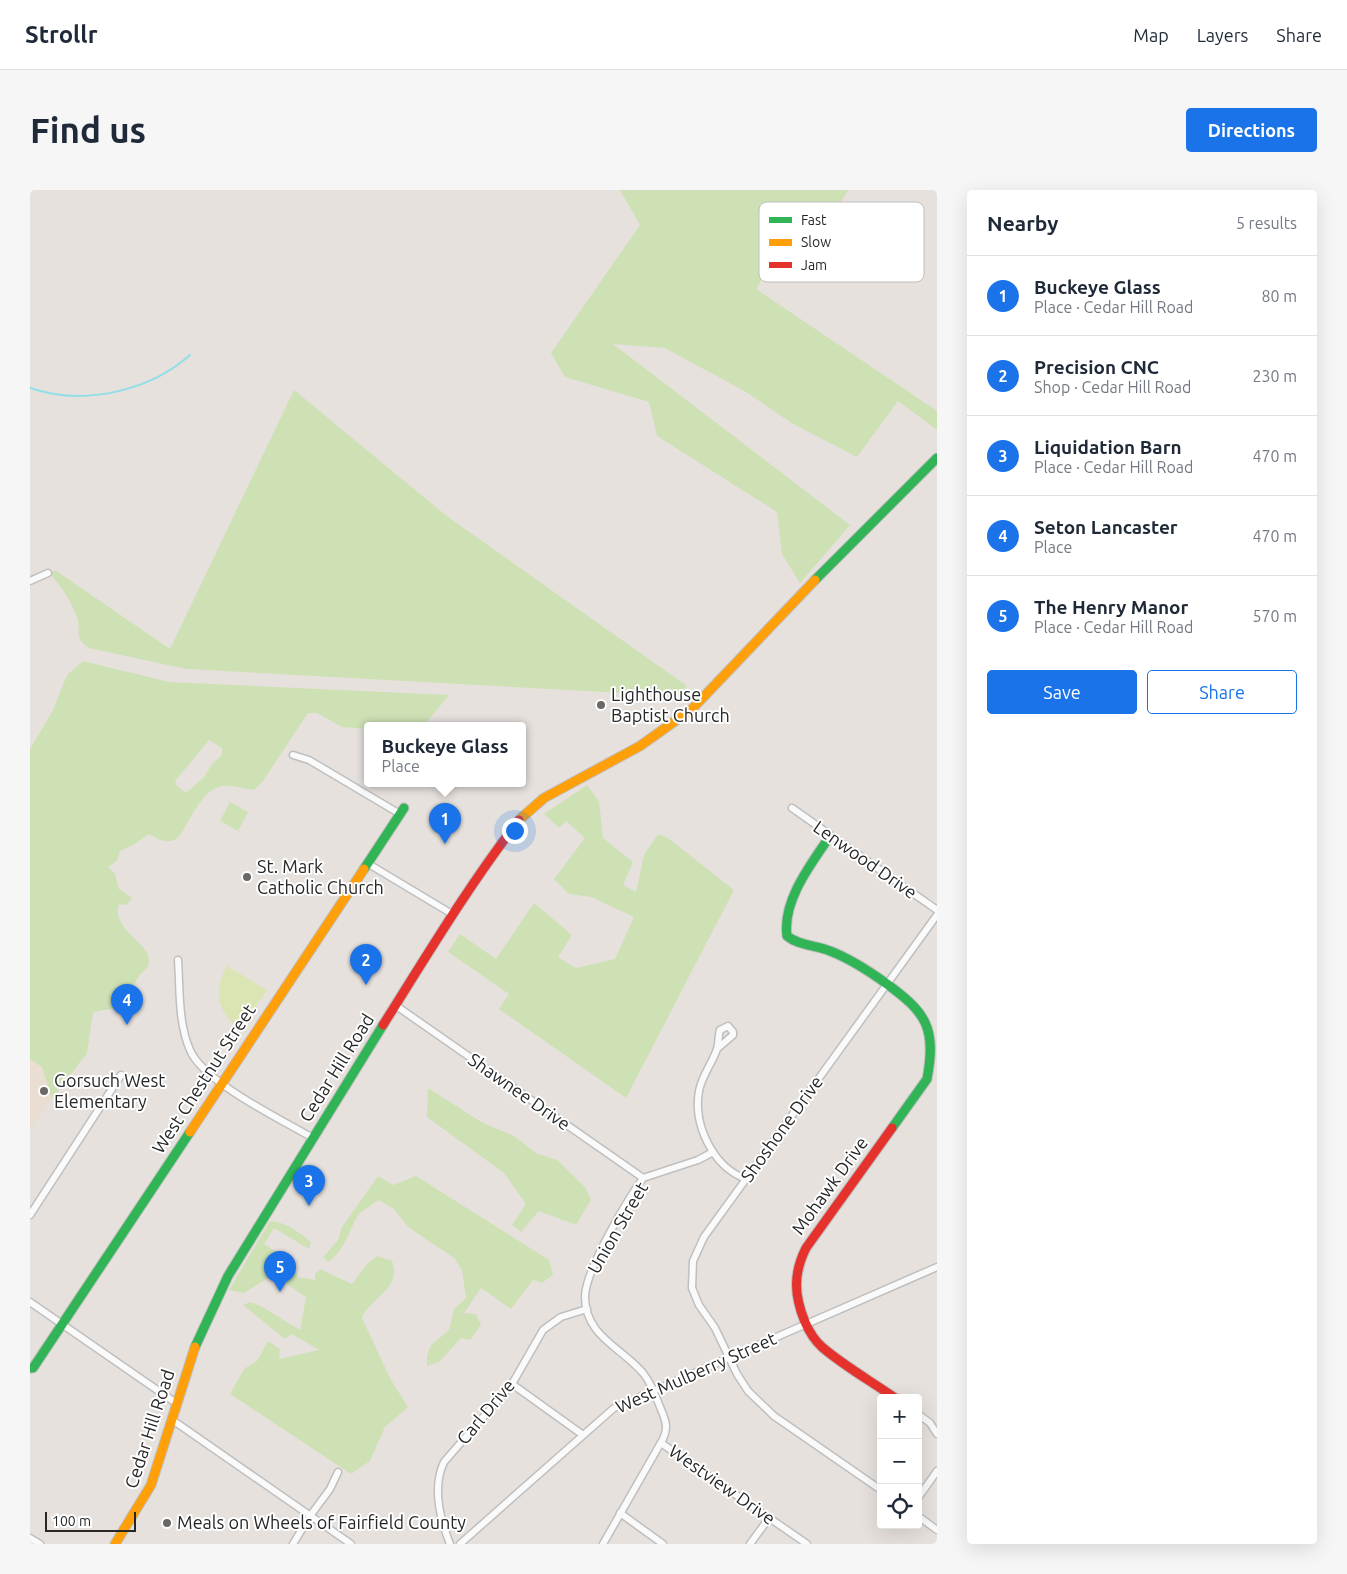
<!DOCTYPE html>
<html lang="en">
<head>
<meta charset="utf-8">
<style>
	:root { --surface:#fff; --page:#f6f6f7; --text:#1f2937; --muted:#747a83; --line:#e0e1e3; --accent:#1a73e8 }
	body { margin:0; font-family:Ubuntu,sans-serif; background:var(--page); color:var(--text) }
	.controls { position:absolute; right:15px; bottom:15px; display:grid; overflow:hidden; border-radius:5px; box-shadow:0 5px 20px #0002 }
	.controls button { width:45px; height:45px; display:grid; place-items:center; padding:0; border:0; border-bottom:1px solid var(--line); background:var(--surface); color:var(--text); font:25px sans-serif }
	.scale { position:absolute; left:15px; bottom:12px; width:91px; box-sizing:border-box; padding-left:5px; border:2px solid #272727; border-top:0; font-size:14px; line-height:18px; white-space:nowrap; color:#272727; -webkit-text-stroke:4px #fff; paint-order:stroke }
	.you { position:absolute; left:484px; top:640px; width:18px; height:18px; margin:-12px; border:4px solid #fff; border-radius:50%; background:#1a73e8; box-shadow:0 0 0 8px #1a73e833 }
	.badge { display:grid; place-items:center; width:32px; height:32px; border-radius:50%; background:var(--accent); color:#fff; font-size:16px; font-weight:700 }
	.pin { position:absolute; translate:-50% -41px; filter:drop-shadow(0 1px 2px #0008) }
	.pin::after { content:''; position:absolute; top:26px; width:18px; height:15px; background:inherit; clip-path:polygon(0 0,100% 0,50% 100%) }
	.popup { position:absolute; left:334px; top:532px; width:162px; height:65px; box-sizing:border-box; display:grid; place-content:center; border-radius:5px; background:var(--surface); filter:drop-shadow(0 1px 4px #0005); font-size:16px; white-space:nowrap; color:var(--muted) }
	.popup b { font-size:19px; color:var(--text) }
	.popup::after { content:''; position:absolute; left:50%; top:100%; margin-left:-10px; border:10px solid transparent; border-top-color:var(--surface) }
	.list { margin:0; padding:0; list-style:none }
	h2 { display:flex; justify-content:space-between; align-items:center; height:65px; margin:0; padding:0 20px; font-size:21px }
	h2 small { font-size:16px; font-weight:400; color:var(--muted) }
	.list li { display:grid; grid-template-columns:32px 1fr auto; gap:15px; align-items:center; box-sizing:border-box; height:80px; padding:0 20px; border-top:1px solid var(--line) }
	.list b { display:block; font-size:19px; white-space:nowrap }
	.list p { margin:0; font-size:16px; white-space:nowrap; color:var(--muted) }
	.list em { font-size:16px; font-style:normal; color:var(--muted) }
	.actions { display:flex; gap:10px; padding:15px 20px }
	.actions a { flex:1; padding:11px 0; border:1px solid var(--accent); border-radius:5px; text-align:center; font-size:18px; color:var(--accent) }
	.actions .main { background:var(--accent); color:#fff }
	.icon { flex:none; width:28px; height:28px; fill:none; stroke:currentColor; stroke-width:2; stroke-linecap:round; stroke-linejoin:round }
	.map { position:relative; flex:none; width:907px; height:1354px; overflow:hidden; border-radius:5px }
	header { display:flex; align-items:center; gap:30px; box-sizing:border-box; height:70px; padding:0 25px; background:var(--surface); border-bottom:1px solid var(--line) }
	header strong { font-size:24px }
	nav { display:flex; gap:28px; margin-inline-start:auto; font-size:18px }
	.intro { display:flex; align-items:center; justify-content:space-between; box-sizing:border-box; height:120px; padding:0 30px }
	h1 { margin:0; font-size:35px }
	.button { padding:12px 22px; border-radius:5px; background:var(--accent); color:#fff; font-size:18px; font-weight:700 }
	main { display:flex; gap:30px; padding:0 30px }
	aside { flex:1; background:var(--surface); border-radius:5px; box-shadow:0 5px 20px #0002 }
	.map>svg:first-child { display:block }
</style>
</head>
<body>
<header>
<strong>Strollr</strong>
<nav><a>Map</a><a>Layers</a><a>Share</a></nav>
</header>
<div class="intro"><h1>Find us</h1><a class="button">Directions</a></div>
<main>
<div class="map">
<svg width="907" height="1354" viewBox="0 0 907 1354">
	<rect width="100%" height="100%" fill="#e6e1dd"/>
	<!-- education -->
	<polygon fill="#e9ded1" points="0,869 34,892 0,938"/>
	<!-- green -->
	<g fill="#cee1b5" fill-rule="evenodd">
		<polygon points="590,0 818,0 763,93 741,74 726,99 907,221 907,240 868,211 827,267 763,234 716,202 635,158 583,154 820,335 770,393 752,364 747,322 627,246 619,212 535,187 521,163 610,35"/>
		<path d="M264,200L418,327L657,496L648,506L156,479L59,458C42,447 52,441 47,427C40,410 32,397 20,384L25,380L140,459Z"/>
		<path d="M53,471L139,492L419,505L394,535H338L337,539L312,537L287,523H278L233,591L224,600C214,599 202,595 192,596C172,599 159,632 149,647C138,655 130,650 119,644L103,655L90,661L87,671L78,677L85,684L89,699L102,708L97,715L89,714C80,739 122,754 119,772C118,781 109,783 106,791C102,802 97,811 86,817C79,821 70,819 63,823L57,863L22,909L12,877L0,869V559L23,520L37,485ZM179,550L192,558V565L182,574L174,587L156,603L147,596L145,591Z"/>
		<polygon points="557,595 569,611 573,648 603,672 593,695 606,702 614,665 628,644 638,648 704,700 596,908 469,819 479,804 418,762 430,744 466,769 504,713 542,745 528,767 546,778 585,769 604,727 561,707 539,704 524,689 555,648 536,631 529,638 514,624"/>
		<polygon points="200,612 218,622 208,641 190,631"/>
		<polygon points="398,898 453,933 484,946 506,963 527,970 556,998 561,1010 546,1035 509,1021 491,1042 482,1035 496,1014 474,983 397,927"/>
		<path d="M348,986L363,995L386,986L519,1070L523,1085L512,1093L503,1090L481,1119L451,1098L434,1123L446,1124L451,1135L440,1150L431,1148L409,1172L397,1176V1166L401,1155L419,1140L424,1119L436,1108L432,1080L424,1068L378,1037L364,1019L348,1010C343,1015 330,1021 327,1027C318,1044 314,1061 298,1072L293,1067L308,1050L312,1037Z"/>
		<path d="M240,1031C252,1031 273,1043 281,1053L279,1059L244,1038L234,1054L261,1071L268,1087L285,1090V1084L290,1079L322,1094L337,1074L347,1066L362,1071C372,1100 340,1107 332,1128L361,1190L378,1217L355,1237L340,1271L321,1284L200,1204L214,1179L227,1171L238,1151L250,1159L249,1169L289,1160L262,1144L255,1149L213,1115L220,1112L231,1116L270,1140L276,1107L243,1085L214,1103L199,1100Z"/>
	</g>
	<!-- pitch -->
	<path fill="#dae5b3" d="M197,776L237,800L210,839C187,823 183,800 197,776Z"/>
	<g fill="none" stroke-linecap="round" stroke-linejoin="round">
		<!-- stream -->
		<path stroke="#90dfe8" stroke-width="2" d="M0,198C53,216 118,202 160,165"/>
		<defs>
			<g id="street">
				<polyline points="0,391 18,383"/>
				<polyline points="263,565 279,570 370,624"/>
				<polyline points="762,618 907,720"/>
				<polyline points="337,673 422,724"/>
				<path d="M148,770C150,799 148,833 160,860C173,892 252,930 283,948"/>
				<polyline points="365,815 613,988"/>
				<path d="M688,858L703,845V842L698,836L690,840C688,846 689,853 687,859C682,874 672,885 669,901C663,935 683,977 716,989"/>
				<polyline points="0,1025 91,885"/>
				<polyline points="0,1112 146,1213"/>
				<polyline points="482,1194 553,1245"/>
				<polyline points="888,1224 900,1233 907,1244"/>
				<polyline points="141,1229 321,1354"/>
				<polyline points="631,1253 777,1354"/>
				<polyline points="851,1300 744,1226 718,1201 707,1184 685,1138 669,1115 662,1098 663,1071 674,1047 907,725"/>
				<polyline points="888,1308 907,1281"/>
				<polyline points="590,1323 633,1354"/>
				<polyline points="888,1326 907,1340"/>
				<polyline points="0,1348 10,1354"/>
				<polyline points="263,1354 280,1326 300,1299 308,1282"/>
				<path d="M420,1354C410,1329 402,1297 414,1272L482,1194L513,1140L531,1127L557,1119"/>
				<polyline points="430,1354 584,1218 907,1077"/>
				<path d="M573,1354L633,1249C639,1237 635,1229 630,1217C626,1206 621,1193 613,1183C592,1158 555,1146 555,1107C555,1081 596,1012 613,988L668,970L683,962"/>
				<polyline points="720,1354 739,1328"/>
			</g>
			<g id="fast">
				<polyline points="785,390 907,268"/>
				<path d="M800,646C781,674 752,711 757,746C769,756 786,755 800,761C821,769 839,781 857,794C895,822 907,837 897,889L862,938"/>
				<polyline points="334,679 374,618"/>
				<polyline points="165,1157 198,1086 353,835"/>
				<polyline points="0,1178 3,1178 160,942"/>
			</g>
			<g id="slow">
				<polyline points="489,630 514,608 610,556 662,519 785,390"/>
				<polyline points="160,942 334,679"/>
				<polyline points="85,1354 121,1295 165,1157"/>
			</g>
			<g id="jam">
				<path d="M353,835C397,765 439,695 489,630"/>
				<path d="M862,938L776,1058C763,1084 764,1105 775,1132C779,1141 784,1150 792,1157C814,1176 841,1191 865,1208"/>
			</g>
		</defs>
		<!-- street casing -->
		<use href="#street" stroke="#bfbfbf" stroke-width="9"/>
		<!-- fast casing -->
		<use href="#fast" stroke="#bfbfbf" stroke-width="11"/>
		<!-- slow casing -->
		<use href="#slow" stroke="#bfbfbf" stroke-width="11"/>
		<!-- jam casing -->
		<use href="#jam" stroke="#bfbfbf" stroke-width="11"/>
		<!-- street -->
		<use href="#street" stroke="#fbfafa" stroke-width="6"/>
		<!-- fast -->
		<use href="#fast" stroke="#30b455" stroke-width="9"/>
		<!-- slow -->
		<use href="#slow" stroke="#ff9f0a" stroke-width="9"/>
		<!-- jam -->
		<use href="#jam" stroke="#e5322d" stroke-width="9"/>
	</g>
	<!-- markers -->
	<g fill="#6a6867" stroke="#fff" stroke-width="2">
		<circle cx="571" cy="515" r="5"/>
		<circle cx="217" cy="687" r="5"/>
		<circle cx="14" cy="901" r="5"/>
		<circle cx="137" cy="1333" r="5"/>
	</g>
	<g text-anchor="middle" stroke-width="4" stroke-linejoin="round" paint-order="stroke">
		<!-- poi labels -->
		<g font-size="18" fill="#272727" stroke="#fff" text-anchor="start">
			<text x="581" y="511">Lighthouse<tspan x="581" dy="21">Baptist Church</tspan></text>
			<text x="227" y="683">St. Mark<tspan x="227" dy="21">Catholic Church</tspan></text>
			<text x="24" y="897">Gorsuch West<tspan x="24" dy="21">Elementary</tspan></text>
			<text x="147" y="1339">Meals on Wheels of Fairfield County</text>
		</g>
		<!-- street labels -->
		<g font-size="18" fill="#272727" stroke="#fff">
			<text transform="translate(835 670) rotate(35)" y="6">Lenwood Drive</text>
			<text transform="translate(307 878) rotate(-58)" y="6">Cedar Hill Road</text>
			<text transform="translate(174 889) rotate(-57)" y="6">West Chestnut Street</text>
			<text transform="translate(489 902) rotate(35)" y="6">Shawnee Drive</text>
			<text transform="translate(752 939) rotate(-54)" y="6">Shoshone Drive</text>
			<text transform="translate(800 996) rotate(-54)" y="6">Mohawk Drive</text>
			<text transform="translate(588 1038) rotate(-60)" y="6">Union Street</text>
			<text transform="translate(666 1183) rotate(-24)" y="6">West Mulberry Street</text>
			<text transform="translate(456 1222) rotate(-50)" y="6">Carl Drive</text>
			<text transform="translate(120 1239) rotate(-72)" y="6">Cedar Hill Road</text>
			<text transform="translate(692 1295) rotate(35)" y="6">Westview Drive</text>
		</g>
	</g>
	<!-- legend -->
	<rect x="729" y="12" width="165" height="80" rx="8" fill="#fff" stroke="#bebebe" stroke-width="1"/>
	<rect x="739" y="27" width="23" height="6" fill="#30b455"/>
	<rect x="739" y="49" width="23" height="7" fill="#ff9f0a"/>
	<rect x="739" y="72" width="23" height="6" fill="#e5322d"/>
	<g font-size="14" fill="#272727">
		<text x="771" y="35">Fast</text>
		<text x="771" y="57">Slow</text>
		<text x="771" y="80">Jam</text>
	</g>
</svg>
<div class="controls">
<button>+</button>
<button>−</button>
<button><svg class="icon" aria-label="locate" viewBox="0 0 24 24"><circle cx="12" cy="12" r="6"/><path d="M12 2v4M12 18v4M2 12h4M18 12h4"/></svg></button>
</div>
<div class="scale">100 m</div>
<div class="you"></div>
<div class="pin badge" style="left:415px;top:654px">1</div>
<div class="popup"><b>Buckeye Glass</b>Place</div>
<div class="pin badge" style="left:336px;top:795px">2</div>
<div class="pin badge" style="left:279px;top:1016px">3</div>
<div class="pin badge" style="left:97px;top:835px">4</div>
<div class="pin badge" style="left:250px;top:1102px">5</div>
</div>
<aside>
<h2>Nearby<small>5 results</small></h2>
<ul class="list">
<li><span class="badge">1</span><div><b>Buckeye Glass</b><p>Place · Cedar Hill Road</p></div><em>80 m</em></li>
<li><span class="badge">2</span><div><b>Precision CNC</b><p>Shop · Cedar Hill Road</p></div><em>230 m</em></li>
<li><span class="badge">3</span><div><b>Liquidation Barn</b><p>Place · Cedar Hill Road</p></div><em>470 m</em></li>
<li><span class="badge">4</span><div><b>Seton Lancaster</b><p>Place</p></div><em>470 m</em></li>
<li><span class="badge">5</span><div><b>The Henry Manor</b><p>Place · Cedar Hill Road</p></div><em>570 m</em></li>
</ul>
<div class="actions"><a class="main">Save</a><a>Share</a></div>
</aside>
</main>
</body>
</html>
